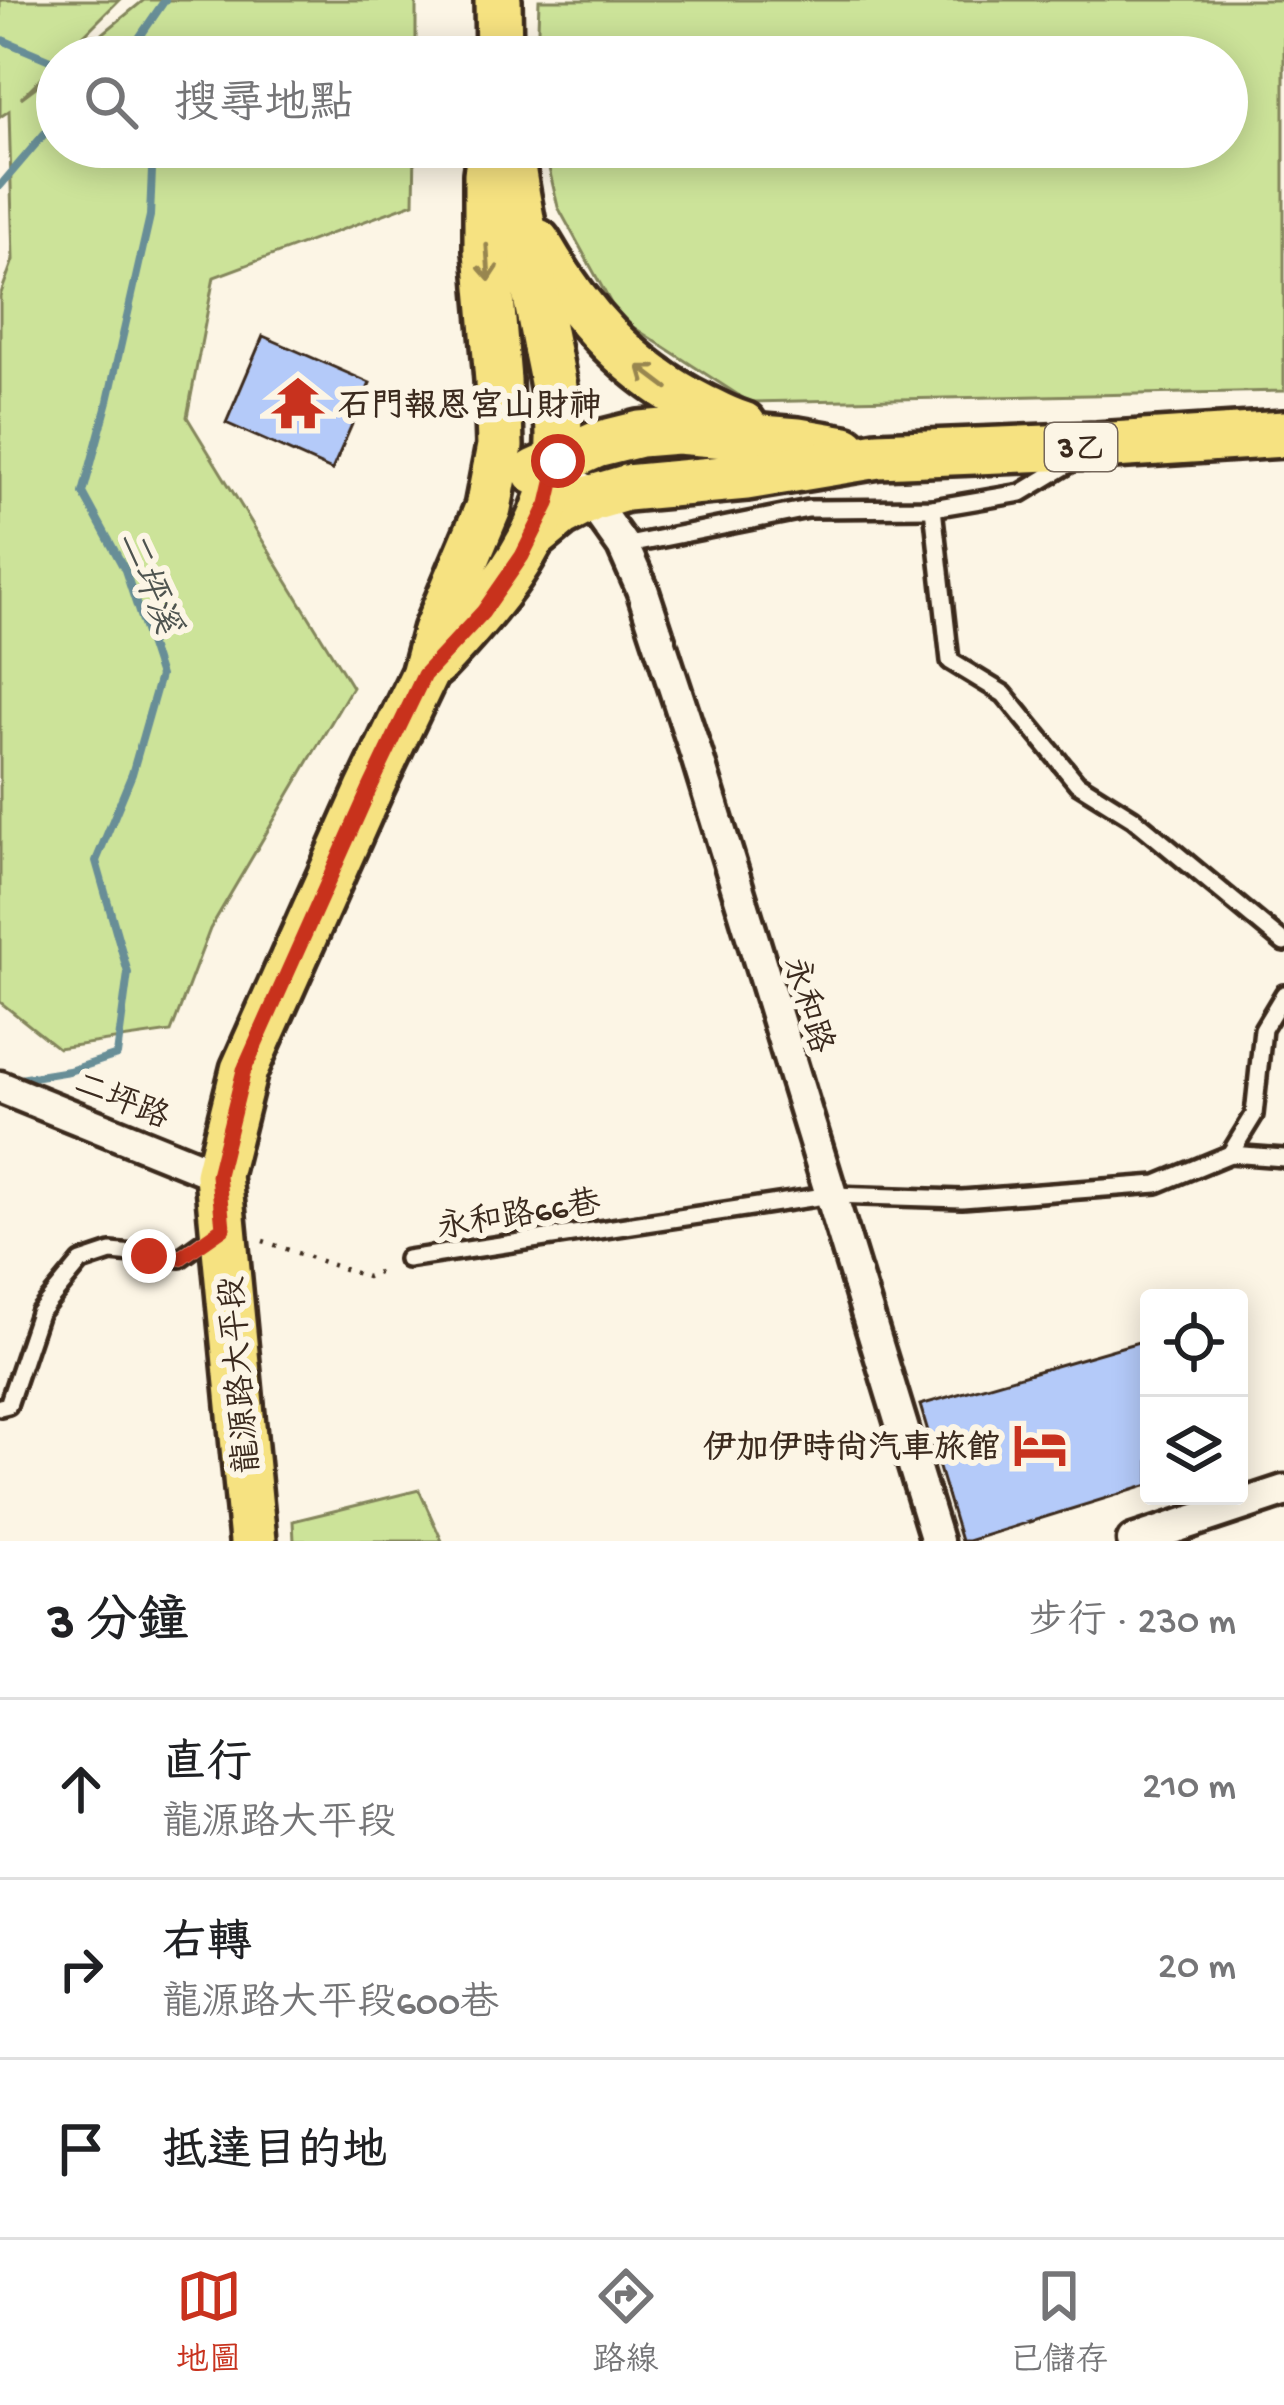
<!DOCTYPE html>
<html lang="zh-TW">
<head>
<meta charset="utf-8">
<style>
	:root { --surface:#fff; --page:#f6f6f6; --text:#202124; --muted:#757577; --line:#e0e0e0; --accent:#c8321e }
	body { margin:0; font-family:"Gochi Hand","LXGW WenKai TC",sans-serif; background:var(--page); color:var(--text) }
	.controls { position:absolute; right:36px; bottom:36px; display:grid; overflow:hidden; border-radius:12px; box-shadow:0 6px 30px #0003 }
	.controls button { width:108px; height:108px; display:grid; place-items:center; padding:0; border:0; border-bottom:3px solid var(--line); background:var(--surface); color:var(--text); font:60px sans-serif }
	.stop { position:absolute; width:36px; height:36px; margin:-27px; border:9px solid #c8321e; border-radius:50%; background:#fff }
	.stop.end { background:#c8321e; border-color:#fff; box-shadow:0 3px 12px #0008 }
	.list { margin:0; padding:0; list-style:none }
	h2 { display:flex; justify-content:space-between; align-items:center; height:156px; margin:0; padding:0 48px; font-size:51px }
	h2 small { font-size:39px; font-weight:400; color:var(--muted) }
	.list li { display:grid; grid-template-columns:78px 1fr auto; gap:36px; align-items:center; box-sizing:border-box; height:180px; padding:0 48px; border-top:3px solid var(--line) }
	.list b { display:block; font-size:45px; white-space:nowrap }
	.list p { margin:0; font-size:39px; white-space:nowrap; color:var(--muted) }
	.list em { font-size:39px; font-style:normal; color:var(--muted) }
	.icon { flex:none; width:66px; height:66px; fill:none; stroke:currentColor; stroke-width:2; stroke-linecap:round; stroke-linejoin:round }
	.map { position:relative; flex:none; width:1284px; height:1541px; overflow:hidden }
	.search { position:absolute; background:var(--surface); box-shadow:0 6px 30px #0003; left:36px; right:36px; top:36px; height:132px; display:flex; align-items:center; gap:30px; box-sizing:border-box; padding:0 42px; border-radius:66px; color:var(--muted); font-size:45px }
	.sheet { height:696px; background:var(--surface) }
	nav { display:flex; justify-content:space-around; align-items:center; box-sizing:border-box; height:168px; border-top:3px solid var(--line); background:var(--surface); font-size:33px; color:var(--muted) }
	nav a { display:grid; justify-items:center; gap:6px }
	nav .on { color:var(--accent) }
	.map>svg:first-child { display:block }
</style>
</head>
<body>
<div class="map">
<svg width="1284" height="1541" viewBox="0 0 1284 1541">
	<rect width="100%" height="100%" fill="#fcf5e5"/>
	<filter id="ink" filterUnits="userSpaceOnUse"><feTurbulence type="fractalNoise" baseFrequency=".00833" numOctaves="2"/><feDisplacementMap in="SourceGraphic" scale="24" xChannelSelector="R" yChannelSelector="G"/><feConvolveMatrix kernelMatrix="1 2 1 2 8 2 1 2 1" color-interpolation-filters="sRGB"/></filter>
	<g filter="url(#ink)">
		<!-- green -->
		<g fill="#cce399" stroke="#84865c" stroke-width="3">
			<polygon points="0,0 119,0 62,57 57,57 57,62 21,98 57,71 57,147 415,147 414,203 214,277 187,417 352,687 210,929 171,1032 58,1048 0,1002 0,296 13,260 9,111 0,117"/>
			<polygon points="144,0 416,0 416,57 74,57"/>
			<polygon points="539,0 1284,0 1284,391 749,402 619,318 558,207 544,147 1227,147 1227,57 537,57"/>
			<polygon points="419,1490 442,1541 294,1541 293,1521"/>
		</g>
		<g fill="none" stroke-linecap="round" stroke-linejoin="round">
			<!-- stream -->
			<g stroke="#688e97" stroke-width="8">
				<polyline points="0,39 57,63"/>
				<polyline points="126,57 165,0"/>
				<polyline points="0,186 57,119"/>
				<polyline points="14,1080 69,1071 117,1055 128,973 96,861 132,774 160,676 125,570 83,493 108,401 150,216 153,147"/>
			</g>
		</g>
		<!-- building -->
		<g fill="#b4caf9" stroke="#3b2a1e" stroke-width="3">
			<polygon points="263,336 370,383 332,470 226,423"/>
			<polygon points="1149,1339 1149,1485 968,1541 961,1541 920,1405"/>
		</g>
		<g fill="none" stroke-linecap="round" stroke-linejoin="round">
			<defs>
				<g id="service">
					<polyline points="933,508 950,661 1004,694 1077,783 1133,818 1284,943"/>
					<polyline points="623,546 808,509 933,508 1021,493 1074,461"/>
					<polyline points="1230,1154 1254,1115 1263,1029 1284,994"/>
					<polyline points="407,1259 831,1195 962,1199 1157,1184 1230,1154 1284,1158"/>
					<polyline points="0,1407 8,1405 39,1313 81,1262 111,1252 180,1258 215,1233"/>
				</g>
				<g id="minor">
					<polyline points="581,487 623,546 642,589 696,753 937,1541"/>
					<polyline points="0,1087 218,1175"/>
					<polyline points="1133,1541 1284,1491"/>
				</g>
				<g id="primary">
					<polyline points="498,0 499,57"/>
					<path d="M537,242C577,312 628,370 700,406C714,413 728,421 743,425"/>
					<polyline points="536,472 596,445 640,434 677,431 798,441 845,449"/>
					<polyline points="532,538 561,514 592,498 626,488 746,477 878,455 1097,446 1284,434"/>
					<path d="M434,664C488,607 544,544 557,464C564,423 552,377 544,337C532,274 518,211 509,147"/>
					<polyline points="253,1541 218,1175 244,1070 369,790 424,675 436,631 488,508 500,446 498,380 487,251 487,174 491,147"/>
				</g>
			</defs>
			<!-- service casing -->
			<use href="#service" stroke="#3b2a1e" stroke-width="24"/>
			<!-- minor casing -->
			<use href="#minor" stroke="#3b2a1e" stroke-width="39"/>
			<!-- primary casing -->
			<use href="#primary" stroke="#3b2a1e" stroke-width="54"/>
			<!-- path -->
			<polyline stroke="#3b2a1e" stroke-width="4.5" stroke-dasharray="3 9" stroke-linecap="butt" points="263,1241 367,1277 387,1268"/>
			<!-- service -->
			<use href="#service" stroke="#fcf5e5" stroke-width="15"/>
			<!-- minor -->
			<use href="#minor" stroke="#fcf5e5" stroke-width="30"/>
			<!-- primary -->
			<use href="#primary" stroke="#f6e281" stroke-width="45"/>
		</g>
		<!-- one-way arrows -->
		<defs><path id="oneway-shaft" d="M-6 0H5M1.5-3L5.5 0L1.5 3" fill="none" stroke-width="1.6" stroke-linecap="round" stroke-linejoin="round" transform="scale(3)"/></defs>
		<g stroke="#988650">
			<use href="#oneway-shaft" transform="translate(488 263) rotate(86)"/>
			<use href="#oneway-shaft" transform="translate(653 377) rotate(-143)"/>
		</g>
	</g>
	<g fill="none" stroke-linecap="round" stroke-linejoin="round" filter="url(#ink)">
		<!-- route -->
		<polyline stroke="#c8321e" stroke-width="15" points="149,1256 180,1258 223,1228 218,1175 244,1070 369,790 424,675 483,612 522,556 548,504 558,461"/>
	</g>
	<!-- icons -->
	<defs>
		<symbol id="temple-bare" viewBox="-9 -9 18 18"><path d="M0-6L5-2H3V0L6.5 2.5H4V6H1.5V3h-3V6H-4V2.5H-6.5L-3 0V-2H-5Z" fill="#c8321e" stroke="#fcf5e5" stroke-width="2.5" paint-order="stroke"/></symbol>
		<symbol id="hotel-bare" viewBox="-9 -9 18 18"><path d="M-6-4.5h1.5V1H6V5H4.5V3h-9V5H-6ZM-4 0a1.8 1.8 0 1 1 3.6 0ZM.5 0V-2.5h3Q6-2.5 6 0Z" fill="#c8321e" stroke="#fcf5e5" stroke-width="2.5" paint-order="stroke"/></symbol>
	</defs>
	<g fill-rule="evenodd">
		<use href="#temple-bare" x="260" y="365" width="76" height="76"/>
		<use href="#hotel-bare" x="1002" y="1407" width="76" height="76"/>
	</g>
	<g text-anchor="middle" stroke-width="12" stroke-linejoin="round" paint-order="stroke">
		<!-- shield labels -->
		<rect fill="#fcf5e5" stroke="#75675a" stroke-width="3" x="1045" y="423" width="72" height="48" rx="9"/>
		<g font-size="30" font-weight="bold" fill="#3b2a1e">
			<text x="1081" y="457">3乙</text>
		</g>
		<!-- poi labels -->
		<g font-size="33" font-weight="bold" fill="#3b2a1e" stroke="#fcf5e5" text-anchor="start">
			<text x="338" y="415">石門報恩宮山財神</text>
			<text x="1000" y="1457" text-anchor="end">伊加伊時尚汽車旅館</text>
		</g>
		<!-- street labels -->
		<g font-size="33" fill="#3b2a1e" stroke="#fcf5e5">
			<text transform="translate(811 1004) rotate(73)" y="12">永和路</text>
			<text transform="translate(123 1098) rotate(22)" y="12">二坪路</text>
			<text transform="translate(518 1212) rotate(-9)" y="12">永和路66巷</text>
			<text transform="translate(237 1375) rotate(-95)" y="12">龍源路大平段</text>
		</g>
		<!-- water labels -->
		<g font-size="36" font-style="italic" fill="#4e5450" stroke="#fcf5e5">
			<text transform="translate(152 581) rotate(68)" y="13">二坪溪</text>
		</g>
	</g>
</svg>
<div class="controls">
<button><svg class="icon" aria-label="locate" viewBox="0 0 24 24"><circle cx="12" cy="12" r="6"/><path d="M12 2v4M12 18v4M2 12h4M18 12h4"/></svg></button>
<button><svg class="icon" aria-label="layers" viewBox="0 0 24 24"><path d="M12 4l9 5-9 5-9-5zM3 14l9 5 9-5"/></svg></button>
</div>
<div class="stop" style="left:558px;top:461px"></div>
<div class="stop end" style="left:149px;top:1256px"></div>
<div class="search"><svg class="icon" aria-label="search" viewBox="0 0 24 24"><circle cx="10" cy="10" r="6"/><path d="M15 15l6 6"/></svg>搜尋地點</div>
</div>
<section class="sheet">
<h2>3 分鐘<small>步行 · 230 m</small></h2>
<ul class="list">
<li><svg class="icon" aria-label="ahead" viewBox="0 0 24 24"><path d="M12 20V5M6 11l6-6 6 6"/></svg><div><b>直行</b><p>龍源路大平段</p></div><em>210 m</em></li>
<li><svg class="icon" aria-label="right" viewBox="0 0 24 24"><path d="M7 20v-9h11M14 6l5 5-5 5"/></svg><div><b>右轉</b><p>龍源路大平段600巷</p></div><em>20 m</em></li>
<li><svg class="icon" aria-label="arrive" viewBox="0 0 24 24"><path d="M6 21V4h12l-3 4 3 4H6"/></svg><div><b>抵達目的地</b></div></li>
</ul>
</section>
<nav>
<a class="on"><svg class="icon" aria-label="map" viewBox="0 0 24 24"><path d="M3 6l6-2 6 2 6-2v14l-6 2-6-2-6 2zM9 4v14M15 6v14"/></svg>地圖</a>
<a><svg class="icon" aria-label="directions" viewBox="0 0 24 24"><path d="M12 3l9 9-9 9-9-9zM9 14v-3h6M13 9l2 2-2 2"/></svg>路線</a>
<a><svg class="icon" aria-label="saved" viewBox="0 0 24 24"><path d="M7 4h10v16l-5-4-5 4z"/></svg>已儲存</a>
</nav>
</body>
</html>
